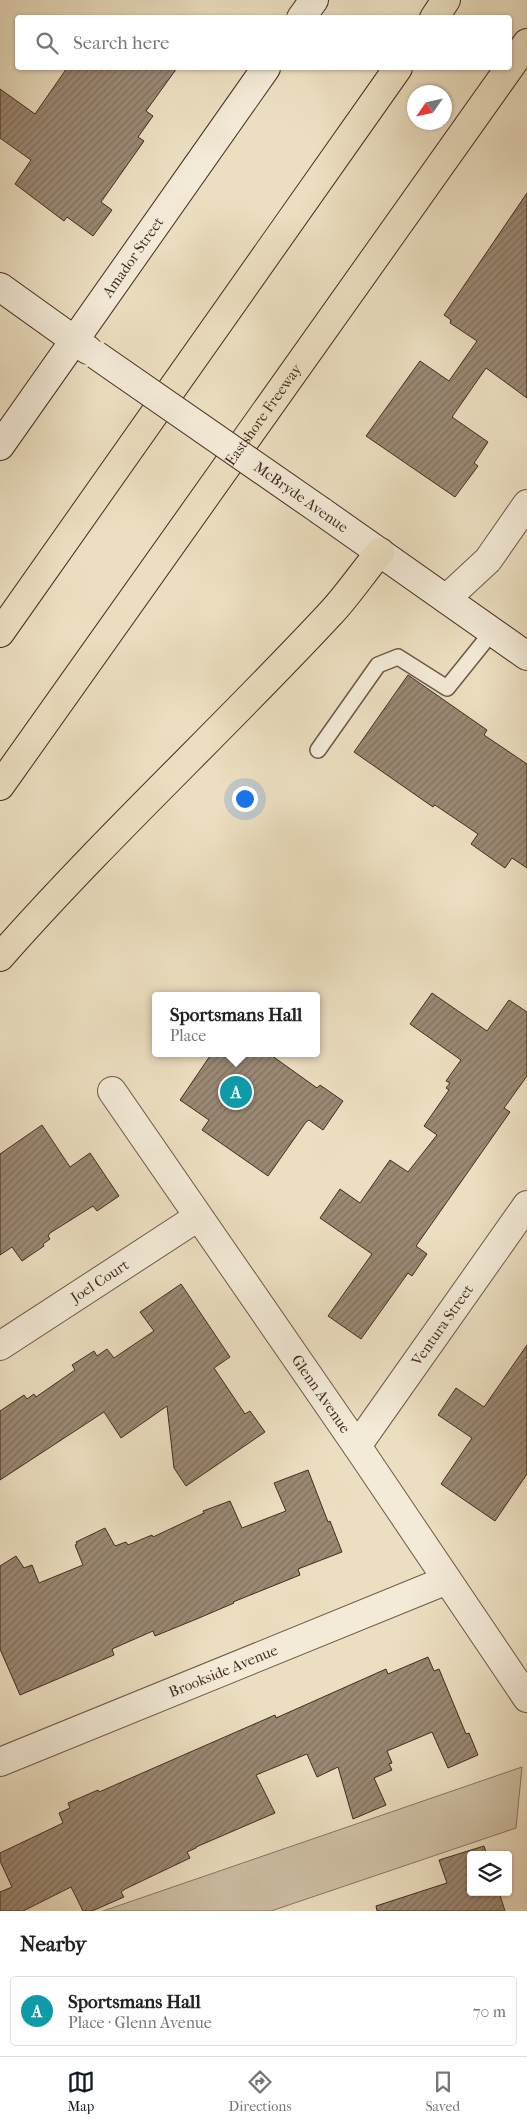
<!DOCTYPE html>
<html lang="en">
<head>
<meta charset="utf-8">
<style>
	:root { --surface:#fff; --page:#f6f6f6; --text:#222; --muted:#767676; --line:#e0e0e0; --accent:#111827 }
	body { margin:0; font-family:"IM FELL French Canon",serif; background:var(--page); color:var(--text) }
	.controls { position:absolute; right:15px; bottom:15px; display:grid; overflow:hidden; border-radius:5px; box-shadow:0 1px 4px #0004 }
	.controls button { width:45px; height:45px; display:grid; place-items:center; padding:0; border:0; border-bottom:1px solid var(--line); background:var(--surface); color:var(--text); font:25px sans-serif }
	.compass { position:absolute; left:407px; top:85px; width:45px; height:45px; border-radius:50%; background:var(--surface); box-shadow:0 1px 4px #0004; rotate:236deg }
	.you { position:absolute; left:244px; top:798px; width:18px; height:18px; margin:-12px; border:4px solid #fff; border-radius:50%; background:#1a73e8; box-shadow:0 0 0 8px #1a73e833 }
	.badge { display:grid; place-items:center; width:32px; height:32px; border-radius:50%; background:var(--accent); color:#fff; font-size:16px; font-weight:700 }
	.pin { position:absolute; translate:-50% -50%; border:2px solid #fff; box-shadow:0 1px 5px #0006 }
	.popup { position:absolute; left:152px; top:992px; width:168px; height:65px; box-sizing:border-box; display:grid; place-content:center; border-radius:5px; background:var(--surface); filter:drop-shadow(0 1px 4px #0005); font-size:16px; white-space:nowrap; color:var(--muted) }
	.popup b { font-size:19px; color:var(--text) }
	.popup::after { content:''; position:absolute; left:50%; top:100%; margin-left:-10px; border:10px solid transparent; border-top-color:var(--surface) }
	.list { margin:0; padding:0; list-style:none }
	h2 { display:flex; justify-content:space-between; align-items:center; height:65px; margin:0; padding:0 20px; font-size:21px }
	h2 small { font-size:16px; font-weight:400; color:var(--muted) }
	.list li { display:grid; grid-template-columns:32px 1fr auto; gap:15px; align-items:center; box-sizing:border-box; height:70px; margin:0 10px 10px; padding:0 10px; border:1px solid var(--line); border-radius:5px }
	.list b { display:block; font-size:19px; white-space:nowrap }
	.list p { margin:0; font-size:16px; white-space:nowrap; color:var(--muted) }
	.list em { font-size:16px; font-style:normal; color:var(--muted) }
	.icon { flex:none; width:28px; height:28px; fill:none; stroke:currentColor; stroke-width:2; stroke-linecap:round; stroke-linejoin:round }
	.map { position:relative; flex:none; width:527px; height:1911px; overflow:hidden }
	.search { position:absolute; background:var(--surface); box-shadow:0 1px 4px #0004; left:15px; right:15px; top:15px; height:55px; display:flex; align-items:center; gap:12px; box-sizing:border-box; padding:0 18px; border-radius:5px; color:var(--muted); font-size:19px }
	.sheet { height:145px; background:var(--surface) }
	nav { display:flex; justify-content:space-around; align-items:center; box-sizing:border-box; height:70px; border-top:1px solid var(--line); background:var(--surface); font-size:14px; color:var(--muted) }
	nav a { display:grid; justify-items:center; gap:2px }
	nav .on { color:var(--accent) }
	.map>svg:first-child { display:block }
</style>
</head>
<body>
<div class="map">
<svg width="527" height="1911" viewBox="0 0 527 1911">
	<defs>
		<pattern id="building-hatch" width="6" height="6" patternUnits="userSpaceOnUse" patternTransform="scale(1.25)"><rect width="6" height="6" fill="#9b8974"/><path d="M-1 1l2-2M0 6l6-6M5 7l2-2" fill="none" stroke="#80705f"/></pattern>
	</defs>
	<rect width="100%" height="100%" fill="#ecdfc1"/>
	<filter id="stains"><feTurbulence type="fractalNoise" baseFrequency=".004" numOctaves="4"/><feColorMatrix values="0 0 0 0 .2 0 0 0 0 .09 0 0 0 0 .02 0 0 0 .5 -.17"/></filter>
	<radialGradient id="worn" r=".72"><stop offset=".6" stop-color="#630" stop-opacity="0"/><stop offset="1" stop-color="#630" stop-opacity=".3"/></radialGradient>
	<!-- grass -->
	<polygon fill="#cfc0a6" stroke="#8a7663" points="522,1767 516,1828 271,1911 103,1911"/>
	<!-- building -->
	<g fill="url(#building-hatch)" stroke="#442b20">
		<polygon points="67,68 177,68 146,111 153,116 138,137 144,141 101,202 112,210 93,236 67,217 64,221 15,184 31,160 0,138 0,89 35,114"/>
		<polygon points="527,193 527,398 486,368 452,417 488,442 474,463 478,466 455,497 366,436 420,361 449,381 477,341 450,323 451,320 444,315"/>
		<polygon points="408,675 487,730 484,735 527,764 527,868 512,858 505,868 471,844 478,834 435,805 433,807 354,752"/>
		<polygon points="432,993 487,1031 509,1000 527,1012 527,1076 504,1108 510,1112 416,1246 427,1254 412,1276 408,1273 361,1339 328,1316 372,1254 320,1218 340,1189 360,1203 390,1160 408,1172 437,1135 424,1126 449,1090 446,1088 450,1083 446,1081 461,1060 410,1024"/>
		<polygon points="212,1053 268,1053 317,1088 320,1085 343,1101 323,1130 309,1120 306,1122 268,1176 202,1130 209,1120 180,1100"/>
		<polygon points="42,1125 70,1167 90,1153 119,1196 97,1211 93,1206 50,1233 48,1236 50,1239 43,1244 44,1246 22,1261 12,1247 0,1255 0,1154"/>
		<polygon points="181,1284 230,1357 214,1368 245,1414 250,1411 265,1432 186,1486 174,1468 167,1406 121,1438 104,1412 0,1480 0,1411 24,1395 27,1399 34,1394 36,1397 75,1370 72,1365 94,1351 97,1356 107,1349 114,1358 154,1331 140,1312"/>
		<polygon points="527,1345 527,1474 495,1521 441,1484 472,1438 438,1415 456,1388 484,1407"/>
		<polygon points="308,1470 328,1522 330,1521 342,1552 298,1569 300,1575 233,1602 234,1603 199,1618 155,1636 153,1631 112,1649 114,1655 20,1695 0,1649 0,1566 16,1556 24,1568 32,1565 39,1583 83,1565 75,1545 77,1544 76,1542 105,1528 115,1546 126,1542 128,1545 152,1535 153,1537 204,1513 203,1511 230,1501 242,1528 286,1511 274,1483"/>
		<polygon points="428,1657 434,1671 439,1669 466,1734 469,1733 478,1755 448,1768 432,1732 387,1751 392,1763 389,1764 392,1770 374,1778 386,1805 353,1819 338,1767 317,1777 307,1754 256,1775 275,1813 196,1847 196,1848 187,1852 190,1858 125,1889 121,1892 124,1897 92,1911 83,1911 71,1887 23,1911 0,1911 0,1892 12,1887 0,1861 0,1853 63,1823 59,1813 70,1808 68,1803 98,1790 99,1792 275,1715 276,1718 386,1669 388,1674"/>
		<polygon points="484,1846 487,1855 471,1855 471,1892 499,1892 505,1911 377,1911 376,1906 447,1883 439,1860"/>
	</g>
	<g fill="none" stroke-linecap="round" stroke-linejoin="round">
		<defs>
			<polyline id="lane" points="318,750 378,665 398,657 447,688 492,632"/>
			<g id="street">
				<polyline points="446,599 488,560 527,504"/>
				<path id="s1" d="M112,1091L357,1446L527,1698"/>
				<path id="s2" d="M0,1346L198,1217"/>
				<path id="s3" d="M357,1446L527,1205"/>
				<path id="s4" d="M0,1762L447,1580"/>
			</g>
			<g id="secondary">
				<polyline points="301,18 314,0"/>
				<polyline points="0,287 88,350"/>
				<path id="s5" d="M0,446L266,68"/>
				<polyline points="321,511 527,656"/>
			</g>
			<g id="highway">
				<polyline points="434,18 446,0"/>
				<polyline points="0,633 398,68"/>
				<path id="s6" d="M0,786L527,43"/>
				<path d="M0,957C105,838 222,730 330,614C348,595 363,572 380,552"/>
			</g>
		</defs>
		<!-- lane casing -->
		<use href="#lane" stroke="#6e5848" stroke-width="18"/>
		<!-- street casing -->
		<use href="#street" stroke="#6e5848" stroke-width="30"/>
		<!-- secondary casing -->
		<use href="#secondary" stroke="#442b20" stroke-width="30"/>
		<!-- highway casing -->
		<use href="#highway" stroke="#442b20" stroke-width="30"/>
		<!-- lane -->
		<use href="#lane" stroke="#f3ead7" stroke-width="15"/>
		<!-- street -->
		<use href="#street" stroke="#f3ead7" stroke-width="28"/>
		<!-- secondary -->
		<use href="#secondary" stroke="#f3ead7" stroke-width="28"/>
		<!-- highway -->
		<use href="#highway" stroke="#ecdfc1" stroke-width="28"/>
		<defs>
			<polyline id="secondary-bridge" points="96,355 321,511"/>
		</defs>
		<!-- secondary-bridge casing -->
		<use href="#secondary-bridge" stroke="#442b20" stroke-width="30" stroke-linecap="butt"/>
		<!-- secondary-bridge -->
		<use href="#secondary-bridge" stroke="#f3ead7" stroke-width="28"/>
	</g>
	<g text-anchor="middle" stroke-width="4.5" stroke-linejoin="round" paint-order="stroke">
		<!-- street labels -->
		<g font-size="15" fill="#442b20" stroke="#f3ead7">
			<text dy="5" stroke="none"><textPath href="#s5" startOffset="231">Amador Street</textPath></text>
			<text dy="5" stroke="none"><textPath href="#s6" startOffset="455">Eastshore Freeway</textPath></text>
			<text transform="translate(301 497) rotate(35)" y="5">McBryde Avenue</text>
			<text dy="5" stroke="none"><textPath href="#s2" startOffset="119">Joel Court</textPath></text>
			<text dy="5" stroke="none"><textPath href="#s3" startOffset="148">Ventura Street</textPath></text>
			<text dy="5" stroke="none"><textPath href="#s1" startOffset="368">Glenn Avenue</textPath></text>
			<text dy="5" stroke="none"><textPath href="#s4" startOffset="241">Brookside Avenue</textPath></text>
		</g>
	</g>
	<rect width="100%" height="100%" filter="url(#stains)"/>
	<rect width="100%" height="100%" fill="url(#worn)"/>
</svg>
<div class="controls">
<button><svg class="icon" aria-label="layers" viewBox="0 0 24 24"><path d="M12 4l9 5-9 5-9-5zM3 14l9 5 9-5"/></svg></button>
</div>
<svg class="compass" viewBox="-18 -18 36 36"><path d="M0-13l5 13h-10z" fill="#e53935"/><path d="M0 13l5-13h-10z" fill="#767676"/></svg>
<div class="you"></div>
<div class="pin badge" style="left:236px;top:1092px;background:#0f9aa8">A</div>
<div class="popup"><b>Sportsmans Hall</b>Place</div>
<div class="search"><svg class="icon" aria-label="search" viewBox="0 0 24 24"><circle cx="10" cy="10" r="6"/><path d="M15 15l6 6"/></svg>Search here</div>
</div>
<section class="sheet">
<h2>Nearby<small></small></h2>
<ul class="list">
<li><span class="badge" style="background:#0f9aa8">A</span><div><b>Sportsmans Hall</b><p>Place · Glenn Avenue</p></div><em>70 m</em></li>
</ul>
</section>
<nav>
<a class="on"><svg class="icon" aria-label="map" viewBox="0 0 24 24"><path d="M3 6l6-2 6 2 6-2v14l-6 2-6-2-6 2zM9 4v14M15 6v14"/></svg>Map</a>
<a><svg class="icon" aria-label="directions" viewBox="0 0 24 24"><path d="M12 3l9 9-9 9-9-9zM9 14v-3h6M13 9l2 2-2 2"/></svg>Directions</a>
<a><svg class="icon" aria-label="saved" viewBox="0 0 24 24"><path d="M7 4h10v16l-5-4-5 4z"/></svg>Saved</a>
</nav>
</body>
</html>
